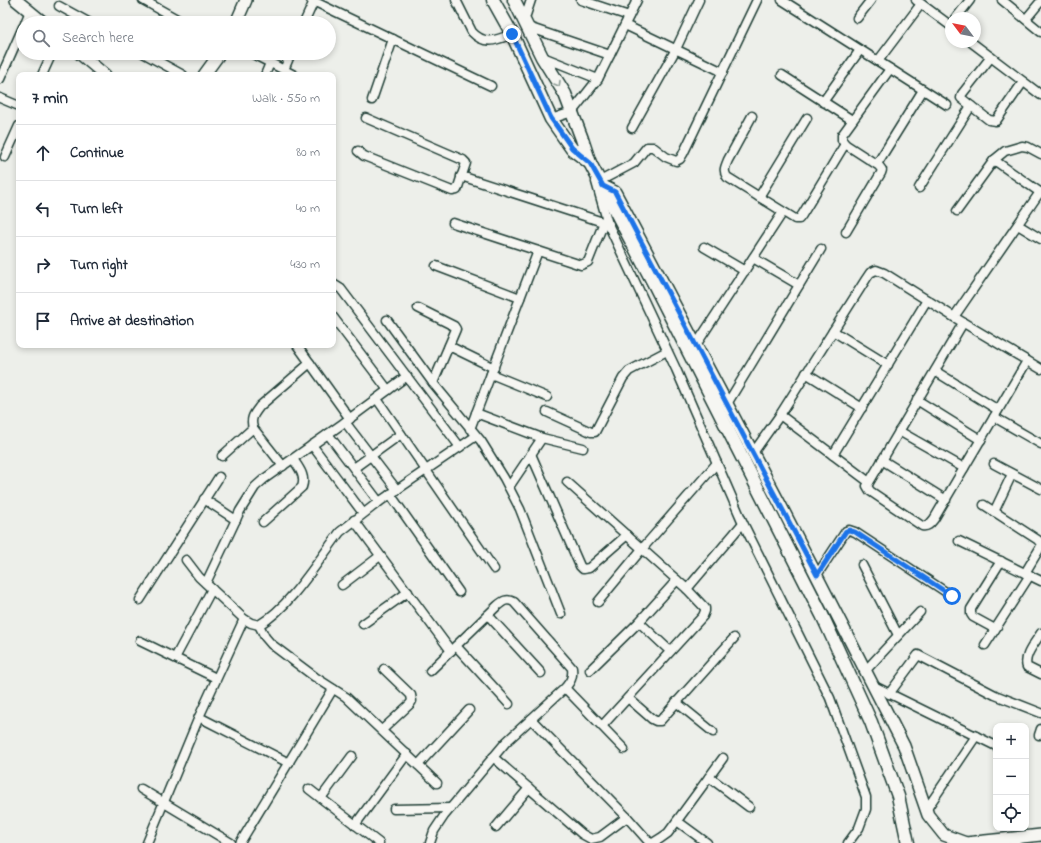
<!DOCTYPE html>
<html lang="en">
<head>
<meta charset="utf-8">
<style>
	:root { --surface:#fff; --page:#f6f6f7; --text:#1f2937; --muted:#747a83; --line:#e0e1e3 }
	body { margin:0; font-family:"Indie Flower",sans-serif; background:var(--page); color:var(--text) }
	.controls { position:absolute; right:12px; bottom:12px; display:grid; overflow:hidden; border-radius:8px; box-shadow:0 2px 6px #0003 }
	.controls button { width:36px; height:36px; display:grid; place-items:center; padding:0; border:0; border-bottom:1px solid var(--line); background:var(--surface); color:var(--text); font:20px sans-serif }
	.compass { position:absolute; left:945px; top:12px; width:36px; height:36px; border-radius:50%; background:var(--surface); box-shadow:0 2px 6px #0003; rotate:302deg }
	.stop { position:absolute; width:12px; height:12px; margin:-9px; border:3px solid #1a73e8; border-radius:50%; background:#fff }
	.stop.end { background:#1a73e8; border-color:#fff; box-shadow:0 1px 4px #0008 }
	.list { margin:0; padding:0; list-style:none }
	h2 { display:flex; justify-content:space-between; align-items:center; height:52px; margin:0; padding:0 16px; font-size:17px }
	h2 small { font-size:13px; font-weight:400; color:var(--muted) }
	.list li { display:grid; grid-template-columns:26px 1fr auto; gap:12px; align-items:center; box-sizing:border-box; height:56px; padding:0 16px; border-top:1px solid var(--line) }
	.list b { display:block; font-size:15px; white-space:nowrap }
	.list em { font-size:13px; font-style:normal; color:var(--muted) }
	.icon { flex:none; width:22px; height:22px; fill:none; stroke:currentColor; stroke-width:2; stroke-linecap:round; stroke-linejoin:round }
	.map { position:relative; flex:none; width:1041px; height:843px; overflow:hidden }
	.search { position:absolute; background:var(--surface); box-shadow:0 2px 6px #0003; left:16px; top:16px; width:320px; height:44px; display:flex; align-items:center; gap:10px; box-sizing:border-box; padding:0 14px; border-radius:22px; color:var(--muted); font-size:15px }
	.panel { position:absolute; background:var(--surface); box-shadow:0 2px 6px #0003; left:16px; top:72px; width:320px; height:276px; border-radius:8px }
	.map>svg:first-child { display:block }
</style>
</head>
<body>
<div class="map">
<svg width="1041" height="843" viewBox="0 0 1041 843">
	<rect width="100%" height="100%" fill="#edefea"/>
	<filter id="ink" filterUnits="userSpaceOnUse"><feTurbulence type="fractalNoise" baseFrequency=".025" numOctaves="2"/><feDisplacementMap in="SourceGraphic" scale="8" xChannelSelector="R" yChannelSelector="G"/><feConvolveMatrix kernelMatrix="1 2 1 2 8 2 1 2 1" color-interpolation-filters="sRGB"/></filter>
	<g filter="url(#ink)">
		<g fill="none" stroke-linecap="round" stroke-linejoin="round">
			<defs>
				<g id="street">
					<polyline points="143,0 184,23"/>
					<polyline points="311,0 491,86"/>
					<path d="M456,0L472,32C485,46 497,40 512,34"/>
					<polyline points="581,0 629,16"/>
					<polyline points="782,0 947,105"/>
					<polyline points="916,0 951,26"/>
					<polyline points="1002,0 1041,32"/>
					<polyline points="59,6 90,23"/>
					<polyline points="857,18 871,0"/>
					<polyline points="956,18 970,0"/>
					<polyline points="1026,19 1041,1"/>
					<polyline points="524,21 531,0"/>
					<polyline points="25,23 30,11"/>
					<polyline points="304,23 314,1"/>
					<polyline points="625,25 723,72"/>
					<polyline points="528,27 610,55"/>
					<polyline points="971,42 1041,95"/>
					<polyline points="143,53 183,75"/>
					<polyline points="251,53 294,75"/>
					<polyline points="543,57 598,79"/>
					<polyline points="991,57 962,94 961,98 989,120 996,121 1023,82"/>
					<polyline points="878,61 921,4"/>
					<polyline points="284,70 291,53"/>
					<polyline points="42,75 52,53"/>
					<polyline points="265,75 270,63"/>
					<polyline points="782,75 852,120"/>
					<polyline points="0,79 23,27"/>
					<polyline points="0,98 19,106"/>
					<polyline points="372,100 393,39"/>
					<polyline points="823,102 860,50"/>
					<path d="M752,116L728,160C725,167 723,171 727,177L795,219H799L802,215L845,144"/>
					<polyline points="551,119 572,112 598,79 610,55 637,0"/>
					<polyline points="632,128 676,49 699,0"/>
					<polyline points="358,151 364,156 452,191 457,190 466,163 463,160 366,118"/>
					<polyline points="5,157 19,126"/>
					<polyline points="994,160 1041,193"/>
					<polyline points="877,164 923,90"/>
					<polyline points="461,176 609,224"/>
					<polyline points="600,181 634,163 647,147 653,147 666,157 676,161 680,159 683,154 757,0"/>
					<polyline points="596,182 608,224 676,369 743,523 830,698 866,797 866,809 859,828 848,843"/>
					<polyline points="919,188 971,106"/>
					<polyline points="759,197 807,118"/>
					<polyline points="957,211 994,160 1005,151 1022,146 1028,147 1041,154"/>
					<polyline points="453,223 581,265 588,262 604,222"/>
					<polyline points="1018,225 1041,239"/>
					<polyline points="846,232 881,173 882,170 879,166 845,144 842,140 842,135 890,69"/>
					<polyline points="704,247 745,271"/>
					<polyline points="753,258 799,285"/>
					<polyline points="436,266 520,298"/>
					<polyline points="333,284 341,289 460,447"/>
					<polyline points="418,308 454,326 456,329 433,383"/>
					<polyline points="333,317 388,390"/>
					<polyline points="954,317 1040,192"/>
					<polyline points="387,320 433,383 481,441 504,478 520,509 561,614"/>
					<path d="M963,323L867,486L870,491L922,526C928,527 930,524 934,519L1027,361"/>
					<polyline points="833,331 888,365"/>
					<polyline points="297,345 350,419"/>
					<polyline points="696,345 783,212"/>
					<polyline points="449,346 494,368"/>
					<polyline points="935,371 998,410"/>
					<polyline points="806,373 862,408"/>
					<polyline points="491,374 547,397"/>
					<polyline points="377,399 494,569"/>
					<polyline points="917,400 981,440"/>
					<polyline points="727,404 821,249"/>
					<polyline points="547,412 591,432 595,432 623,378 629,371 667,351"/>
					<polyline points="476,413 542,438 583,448"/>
					<polyline points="780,415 869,482"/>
					<polyline points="994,417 1041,444"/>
					<polyline points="345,422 397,490"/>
					<polyline points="470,429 538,251"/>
					<polyline points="899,431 964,468"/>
					<polyline points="328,434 379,502"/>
					<polyline points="312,445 363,513"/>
					<polyline points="753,453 780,415 866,279 870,273 876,270 884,273 954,317 1041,369"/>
					<polyline points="531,454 580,566 583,569 589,568 627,535"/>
					<polyline points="833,455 927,300"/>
					<polyline points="222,456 253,428"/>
					<polyline points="882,460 946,500"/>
					<polyline points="994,464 1041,489"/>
					<path d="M283,466L253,428C250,418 254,414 260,406L310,363"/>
					<polyline points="354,468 401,434"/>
					<polyline points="567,482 687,589 705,608 705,611 703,616 602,726"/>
					<polyline points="509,487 542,438"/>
					<polyline points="390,494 459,592"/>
					<polyline points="204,499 236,520"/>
					<polyline points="984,505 1038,540 1041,544 1040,548 1025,573"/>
					<polyline points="994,512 1012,474"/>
					<polyline points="354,520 451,651"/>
					<path d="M263,522L302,487C306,476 299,468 293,459"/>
					<polyline points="959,541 1041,581"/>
					<path d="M186,560L199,577L244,619L251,623L259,625C290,607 318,561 340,532L376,504L476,436"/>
					<polyline points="862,565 898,635"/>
					<polyline points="817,575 846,531 849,530 855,532 952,596"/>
					<polyline points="206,583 240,511 255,487 264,479 345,422 407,376"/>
					<polyline points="342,585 380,556"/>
					<polyline points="687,589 743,523"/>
					<polyline points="140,600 219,477"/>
					<polyline points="598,602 642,549 717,463"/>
					<polyline points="488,615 541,673"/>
					<polyline points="639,622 670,651"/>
					<polyline points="363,624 408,592"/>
					<polyline points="259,625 265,637 271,644 315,677 346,697 437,783"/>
					<polyline points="995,629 973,617 971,614 971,609 1001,561"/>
					<path d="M1041,633C1035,643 1023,656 1027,667L1041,674"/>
					<polyline points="140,641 216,678"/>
					<polyline points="985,645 1030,575"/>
					<polyline points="456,646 509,704"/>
					<polyline points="175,658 212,589"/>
					<polyline points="590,670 639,622 677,580"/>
					<polyline points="866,670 920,612"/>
					<polyline points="874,686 996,746"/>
					<polyline points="565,688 624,749"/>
					<polyline points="889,694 918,655 995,695 1041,713"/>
					<polyline points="628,698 652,719 656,721 660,721 734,638"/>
					<polyline points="676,702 713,732"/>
					<polyline points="199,717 289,763"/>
					<polyline points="531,719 627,817 650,843"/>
					<polyline points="382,730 410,704 412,701 411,695 384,669"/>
					<polyline points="1039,735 1041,729"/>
					<polyline points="493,757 582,834 591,839 600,837 627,817"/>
					<polyline points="418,765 469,710"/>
					<polyline points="709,777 749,807"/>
					<polyline points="141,789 231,843"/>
					<polyline points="309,789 379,843"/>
					<polyline points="321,798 352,756"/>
					<polyline points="394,809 451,808"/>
					<polyline points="926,810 976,736"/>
					<polyline points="677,821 707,843"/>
					<polyline points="355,825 407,754"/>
					<polyline points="496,827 529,788"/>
					<polyline points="147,843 199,717 244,619"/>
					<polyline points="240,843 333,689"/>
					<path d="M430,843L434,831L444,816L506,742L565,688C571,681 573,677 572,668L514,602C507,598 503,601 497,606L430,671"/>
					<polyline points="653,843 661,838 668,833 723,758"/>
				</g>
				<g id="secondary">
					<polyline points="16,0 44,23"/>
					<polyline points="236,23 246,0"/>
					<polyline points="79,53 105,75"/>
					<polyline points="204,75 220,53"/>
					<polyline points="603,186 615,192 780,504 904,746 928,815 944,835 966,843 1041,835"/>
				</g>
				<g id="primary">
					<polyline points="493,0 512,34 551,119 572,149 590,163"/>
					<polyline points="514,0 542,57 565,94 582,139 590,163 654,284 822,615 871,722 898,796 908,843"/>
				</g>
			</defs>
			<!-- street casing -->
			<use href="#street" stroke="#1f3d34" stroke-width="11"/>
			<!-- secondary casing -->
			<use href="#secondary" stroke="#1f3d34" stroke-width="14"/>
			<!-- primary casing -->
			<use href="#primary" stroke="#1f3d34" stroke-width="15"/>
			<!-- street -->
			<use href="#street" stroke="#f6f6f2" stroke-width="8"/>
			<!-- secondary -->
			<use href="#secondary" stroke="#f6f6f2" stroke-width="11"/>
			<!-- primary -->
			<use href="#primary" stroke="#f6f6f2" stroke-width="12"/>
		</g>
		<!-- one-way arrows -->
		<defs><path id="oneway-chevron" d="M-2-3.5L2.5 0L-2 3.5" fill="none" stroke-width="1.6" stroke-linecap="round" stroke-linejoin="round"/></defs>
		<use stroke="#8a9a93" href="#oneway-chevron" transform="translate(558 84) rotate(59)"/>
	</g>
	<g fill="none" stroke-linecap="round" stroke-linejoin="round" filter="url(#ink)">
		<!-- route -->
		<polyline stroke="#1a73e8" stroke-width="5" points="512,34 551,118 572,148 590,163 603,186 615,192 817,575 846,531 849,530 855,532 952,596"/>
	</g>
</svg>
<div class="controls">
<button>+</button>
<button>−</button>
<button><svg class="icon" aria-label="locate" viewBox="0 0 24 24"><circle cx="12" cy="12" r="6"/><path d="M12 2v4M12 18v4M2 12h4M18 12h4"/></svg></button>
</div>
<svg class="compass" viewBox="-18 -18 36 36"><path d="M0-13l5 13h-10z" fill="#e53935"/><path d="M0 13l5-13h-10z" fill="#747a83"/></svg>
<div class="stop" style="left:952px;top:596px"></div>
<div class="stop end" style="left:512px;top:34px"></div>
<div class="search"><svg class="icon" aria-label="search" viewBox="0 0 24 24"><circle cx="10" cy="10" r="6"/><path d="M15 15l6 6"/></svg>Search here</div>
<section class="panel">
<h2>7 min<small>Walk · 550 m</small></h2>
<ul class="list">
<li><svg class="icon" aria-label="ahead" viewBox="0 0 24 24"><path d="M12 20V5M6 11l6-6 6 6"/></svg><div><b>Continue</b></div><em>80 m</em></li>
<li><svg class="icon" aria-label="left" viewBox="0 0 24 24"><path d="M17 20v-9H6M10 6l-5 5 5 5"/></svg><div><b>Turn left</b></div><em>40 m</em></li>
<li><svg class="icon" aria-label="right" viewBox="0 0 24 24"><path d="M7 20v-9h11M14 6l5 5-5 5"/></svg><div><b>Turn right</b></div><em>430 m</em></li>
<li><svg class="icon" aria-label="arrive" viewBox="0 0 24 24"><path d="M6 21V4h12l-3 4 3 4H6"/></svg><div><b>Arrive at destination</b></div></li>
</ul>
</section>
</div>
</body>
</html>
